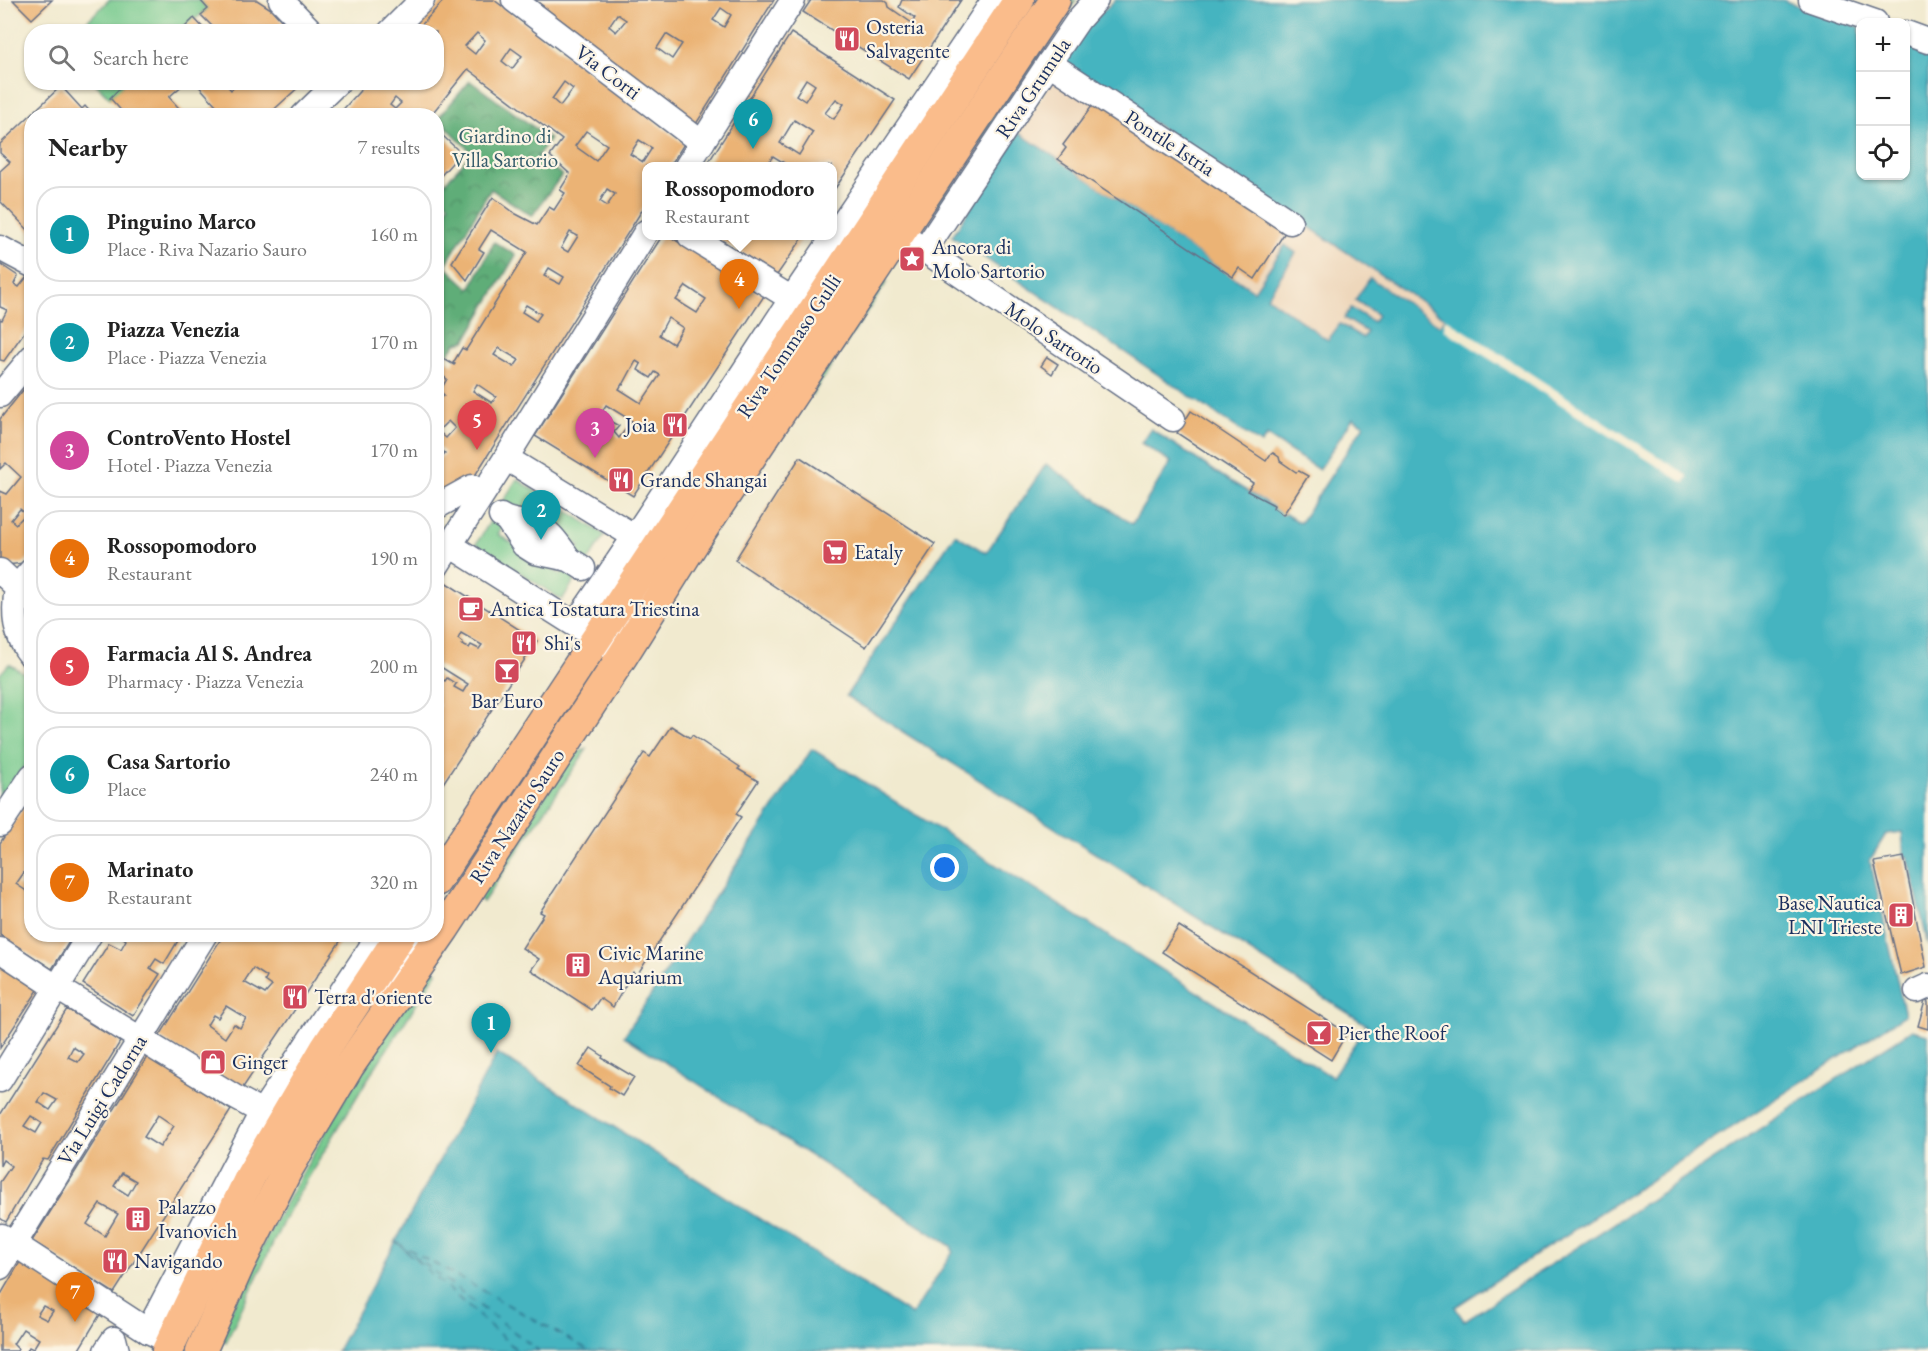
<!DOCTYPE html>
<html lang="en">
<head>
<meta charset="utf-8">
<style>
	:root { --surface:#fff; --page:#f6f6f6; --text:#222; --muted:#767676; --line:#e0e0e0; --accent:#d1495b }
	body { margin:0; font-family:"EB Garamond",serif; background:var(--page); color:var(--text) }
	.controls { position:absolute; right:18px; top:18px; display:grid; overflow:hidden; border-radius:12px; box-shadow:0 2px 4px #0004 }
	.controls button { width:54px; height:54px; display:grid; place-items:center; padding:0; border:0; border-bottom:2px solid var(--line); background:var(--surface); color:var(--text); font:30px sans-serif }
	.you { position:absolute; left:945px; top:868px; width:21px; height:21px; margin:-15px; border:4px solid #fff; border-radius:50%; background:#1a73e8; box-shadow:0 0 0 9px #1a73e833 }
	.badge { display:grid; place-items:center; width:39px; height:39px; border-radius:50%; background:var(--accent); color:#fff; font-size:20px; font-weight:700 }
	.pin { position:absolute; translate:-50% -50px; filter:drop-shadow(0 2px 3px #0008) }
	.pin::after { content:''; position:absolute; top:32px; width:21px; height:18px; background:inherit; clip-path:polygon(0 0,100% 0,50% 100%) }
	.popup { position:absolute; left:642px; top:162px; width:195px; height:78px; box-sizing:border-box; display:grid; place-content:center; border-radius:12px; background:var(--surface); filter:drop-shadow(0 2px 4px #0005); font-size:20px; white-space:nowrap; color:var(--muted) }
	.popup b { font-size:22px; color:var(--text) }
	.popup::after { content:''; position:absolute; left:50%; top:100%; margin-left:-12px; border:12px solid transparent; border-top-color:var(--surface) }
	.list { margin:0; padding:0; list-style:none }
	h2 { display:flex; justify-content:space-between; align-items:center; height:78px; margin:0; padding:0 24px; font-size:26px }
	h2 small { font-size:20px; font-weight:400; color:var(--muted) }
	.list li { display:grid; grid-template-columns:39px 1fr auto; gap:18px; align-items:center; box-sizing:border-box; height:96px; margin:0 12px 12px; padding:0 12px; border:2px solid var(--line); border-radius:24px }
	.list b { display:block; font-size:22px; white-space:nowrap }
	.list p { margin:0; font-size:20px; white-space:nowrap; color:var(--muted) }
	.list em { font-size:20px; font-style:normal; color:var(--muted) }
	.icon { flex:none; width:33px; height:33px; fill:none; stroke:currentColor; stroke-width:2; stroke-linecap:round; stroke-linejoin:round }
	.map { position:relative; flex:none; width:1928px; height:1351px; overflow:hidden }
	.search { position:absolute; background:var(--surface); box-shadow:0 2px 4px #0004; left:24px; top:24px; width:420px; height:66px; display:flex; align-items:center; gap:15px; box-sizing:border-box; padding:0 21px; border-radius:24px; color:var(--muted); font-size:22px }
	.panel { position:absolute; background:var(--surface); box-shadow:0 2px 4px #0004; left:24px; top:108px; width:420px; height:834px; border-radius:24px }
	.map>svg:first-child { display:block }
</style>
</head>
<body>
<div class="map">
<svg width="1928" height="1351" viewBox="0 0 1928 1351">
	<defs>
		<pattern id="forest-crowns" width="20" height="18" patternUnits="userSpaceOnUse" patternTransform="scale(1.5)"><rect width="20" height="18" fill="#5fad78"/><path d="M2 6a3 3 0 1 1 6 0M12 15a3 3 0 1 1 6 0" fill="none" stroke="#4e8d66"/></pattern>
	</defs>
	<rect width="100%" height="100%" fill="#fcf5e5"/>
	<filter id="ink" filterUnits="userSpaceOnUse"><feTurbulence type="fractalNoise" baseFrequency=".0167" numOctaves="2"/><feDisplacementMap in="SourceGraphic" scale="12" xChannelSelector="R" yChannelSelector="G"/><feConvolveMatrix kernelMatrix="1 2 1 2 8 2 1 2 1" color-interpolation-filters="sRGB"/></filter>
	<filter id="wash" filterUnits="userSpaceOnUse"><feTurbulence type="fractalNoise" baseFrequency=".008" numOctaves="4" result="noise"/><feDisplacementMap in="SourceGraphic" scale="24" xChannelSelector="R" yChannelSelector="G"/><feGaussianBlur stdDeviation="1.35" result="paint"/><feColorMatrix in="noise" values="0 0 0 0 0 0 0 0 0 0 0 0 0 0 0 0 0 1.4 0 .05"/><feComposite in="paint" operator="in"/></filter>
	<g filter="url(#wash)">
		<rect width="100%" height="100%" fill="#f1eacf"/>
		<!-- built -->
		<polygon fill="#eed7bb" points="1064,63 1445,318 1441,326 1355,300 1378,315 1373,322 1344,318 1367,332 1363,339 1328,340 1266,297 1296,253 1286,246 1254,292 1019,133"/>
		<!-- green -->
		<g fill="#74c98d" stroke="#487c76" stroke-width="1.5">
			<polygon points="109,0 200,0 208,9 180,31 76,32"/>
			<polygon points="1067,0 1076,0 918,234 911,229"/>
			<polygon points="95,83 126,83 110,98"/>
			<polygon points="882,279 887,282 812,395 808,392"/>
			<polygon points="517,479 605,535 586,564 574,557 580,546 516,506 509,515 499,508"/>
			<polygon points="493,517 504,524 498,534 561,575 569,565 580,572 562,600 476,544"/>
			<polygon points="9,664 32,678 31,756 0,805 0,674"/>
			<polygon points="587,749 483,902 477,896 574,753"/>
			<polygon points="431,967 437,972 436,974 365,1083 298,1195 283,1222 226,1342 218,1338 272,1227 345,1098"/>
		</g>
		<!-- forest -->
		<polygon fill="url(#forest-crowns)" stroke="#3d6e6b" stroke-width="1.5" points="470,81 550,139 537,157 562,175 532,216 491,189 445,266 470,289 494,242 516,255 465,341 456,343 448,354 437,349 436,218 449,205 437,194 437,191 472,153 438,118"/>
		<!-- water -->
		<polygon fill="#45b4c0" stroke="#30728f" stroke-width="1.5" points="1115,0 1782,0 1860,27 1860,176 1906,176 1906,43 1928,51 1928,945 1908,856 1904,857 1902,832 1886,834 1870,860 1905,1015 1455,1307 1464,1321 1912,1030 1928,1034 1928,1351 337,1351 497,1053 912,1315 953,1252 951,1246 624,1036 812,749 1332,1077 1367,1025 846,696 955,534 986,553 1046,464 1132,524 1171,462 1141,443 1151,429 1222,476 1300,523 1364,425 1353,418 1319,470 1267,436 1261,444 952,236 1019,133 1254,291 1285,245 1296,253 1267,297 1328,340 1340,324 1363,338 1367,332 1344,318 1351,308 1373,322 1378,315 1355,300 1370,278 1440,326 1445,318 1064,63 1088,26"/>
		<!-- pier -->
		<polygon fill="#f1eacf" points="1445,318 1688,476 1684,483 1443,329 1446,325 1443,322"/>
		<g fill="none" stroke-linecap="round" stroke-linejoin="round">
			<!-- ferry -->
			<g stroke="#28577b" stroke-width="1.5" stroke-dasharray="8 6" stroke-linecap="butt">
				<polyline points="396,1242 590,1351"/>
				<polyline points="401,1246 539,1351"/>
				<polyline points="405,1250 518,1351"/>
			</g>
		</g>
		<g id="blocks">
			<!-- building -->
			<g fill="#ebb374" fill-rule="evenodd">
				<polygon points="13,0 52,0 32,19"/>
				<polygon points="200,0 257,0 271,9 292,32 225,32 221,27 217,31 201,15 208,9"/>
				<path d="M444,0H494L684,144L670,166H646V204L469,485L436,492V462L445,453L438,447L436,448V402L444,395L440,391L447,379L436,371V354L454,365L455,364L453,363L462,348L466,350L527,252L491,230L479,249L484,252L467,280L452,262L493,197L516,214L537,225L549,207L554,210L565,193L560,190L570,174L550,156L562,140L468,69L430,116H337L368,82H436V32H415ZM477,33L485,40L475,54L465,46ZM511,48L522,56L512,69L502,61ZM564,82L573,89L560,106L552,99ZM395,98L401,103L395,109L390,105ZM586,131L607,145L596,161L575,146ZM639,140L652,148L643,162L630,154ZM607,189L615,194L607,206L600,201ZM570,232L578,236L568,252L561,248ZM549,268L564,277L560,284L544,276ZM526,305L541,314L536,321L522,312ZM499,348L519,360L514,367L494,355ZM477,384L496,397L492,403L473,391ZM448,421L455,428L446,438L438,431Z"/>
				<path d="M535,0H774L696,124ZM721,8L731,15L724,27L713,20ZM617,14L626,20L616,32L609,26ZM666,34L682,44L672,59L657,48Z"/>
				<polygon points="811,0 884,0 888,3 889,7 912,23 915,18 899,7 902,0 961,0 909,79 803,12"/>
				<polygon points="194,18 207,32 180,32"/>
				<path d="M791,33L895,100L832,193V166H789L773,156L766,166H706ZM806,79L815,85L805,101L796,95ZM836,99L844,104L834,119L825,113ZM794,120L813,132L799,155L780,143Z"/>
				<polygon points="126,82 186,82 169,97 186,116 126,116 110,98"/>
				<polygon points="195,82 224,82 231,90 239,82 304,82 267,116 204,116 216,105"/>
				<polygon points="61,86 82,109 85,106 94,116 32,116 32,234 0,201 0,171 10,162 0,153 0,144"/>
				<polygon points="1098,98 1289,226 1255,279 1239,268 1233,277 1058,159 1066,148 1063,145"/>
				<polygon points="440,135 442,137 443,136 461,153 436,181 436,138"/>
				<path d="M662,236H669L764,296L633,496L535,436ZM686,286L706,299L697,313L676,300ZM668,318L683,328L673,344L659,335ZM636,361L641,364L638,370L651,378L655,372L660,375L641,403L619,389L622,384L623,385ZM606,405L632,421L619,438L614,432L619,426L606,419L600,428L594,424Z"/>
				<polygon points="715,236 804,236 777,275"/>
				<polygon points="0,264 18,276 14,284 19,287 26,278 32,282 32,321 4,361 0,360 0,319 2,320 7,310 0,307"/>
				<polygon points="1047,357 1058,364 1052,374 1041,366"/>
				<path d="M32,379V554L24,563L6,565L0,559V491L7,494L21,477L6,463L0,469V419ZM20,509L26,514L16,524L11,520Z"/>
				<polygon points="1191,411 1266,461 1270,455 1273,453 1279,457 1280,461 1296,472 1299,471 1308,476 1283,515 1273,508 1274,505 1247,491 1253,483 1177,433"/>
				<polygon points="800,457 935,544 866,647 735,560"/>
				<path d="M445,582L537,641L436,794V711L440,705L436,703V676L445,681L447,678L456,684L454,687L463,692L468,684L436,664V595ZM461,633L482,645L479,649L471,645L469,648L462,645L463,643L458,639Z"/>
				<polygon points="671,726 690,738 692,735 740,767 738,769 758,781 736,814 741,817 637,975 633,972 613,1007 600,998 592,1010 531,970 539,959 522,948 544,914 540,912 644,753 650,757"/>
				<polygon points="32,795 32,861 16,884 28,892 32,886 32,934 74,934 52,969 0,935 0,843"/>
				<polygon points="1904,857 1926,967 1901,975 1874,862"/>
				<polygon points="1179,926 1347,1033 1331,1060 1162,952"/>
				<polygon points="118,934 182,934 164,964 156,959 150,968 160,974 133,1016 83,984 109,943 121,949 126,940"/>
				<path d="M224,934H345L242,1089L159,1037ZM253,968L267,977L265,981L272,986L265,994L244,982ZM226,1006L246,1018L240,1028L234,1024L225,1038L207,1025L213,1015L218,1018Z"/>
				<polygon points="0,965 38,990 0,1048"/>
				<polygon points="1925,1001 1928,1002 1928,1029 1918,1026"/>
				<path d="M67,1009L120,1042L48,1160L43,1159L6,1222L0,1218V1182L11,1166L3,1160L0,1166V1115ZM73,1047L84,1054L78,1062L68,1057ZM44,1093L57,1100L50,1110L38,1102ZM31,1116L42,1123L36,1133L24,1126Z"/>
				<polygon points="591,1048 603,1056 602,1058 634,1077 622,1096 609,1088 610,1086 579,1066"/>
				<path d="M147,1057L231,1110L114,1293L32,1241ZM158,1115L174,1126L160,1147L144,1137ZM122,1173L136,1181L128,1195L114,1186ZM100,1204L118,1214L105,1236L87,1224Z"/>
				<path d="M20,1262L101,1313L78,1351H27L29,1347L33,1349L39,1339L23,1329L13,1344L18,1349L17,1351H0V1296ZM43,1306L53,1311L47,1320L37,1315Z"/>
			</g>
		</g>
	</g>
	<g filter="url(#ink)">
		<use href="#blocks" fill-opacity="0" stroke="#667086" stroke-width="1.5"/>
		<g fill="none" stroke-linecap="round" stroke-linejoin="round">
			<defs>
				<g id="minor">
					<polyline points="281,0 312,32"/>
					<polyline points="514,0 702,143"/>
					<polyline points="1811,0 1875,22"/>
					<polyline points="390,32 422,0"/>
					<polyline points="1906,33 1928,41"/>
					<polyline points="1049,63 1290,222"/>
					<polyline points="303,116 338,82"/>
					<polyline points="687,166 793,0"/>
					<polyline points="899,233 1173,419"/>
					<polyline points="690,236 792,299"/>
					<polyline points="0,248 32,265"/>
					<polyline points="924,251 1049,63 1079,19 1096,0"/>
					<polyline points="0,395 32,357"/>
					<polygon points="506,458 655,549 623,655 450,545"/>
					<polyline points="506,458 646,232"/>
					<polyline points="436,507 472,487"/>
					<path d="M501,516C511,523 522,521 534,525C550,529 560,547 569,559"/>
					<polyline points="508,521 524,545 535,552 569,559 583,568"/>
					<polyline points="436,567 450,545"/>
					<polyline points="0,571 17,587"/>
					<path d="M17,587C13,614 14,635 32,657"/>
					<polyline points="17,587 32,570"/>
					<path d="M575,624C649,518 719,408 791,300C858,200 927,101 994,0"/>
					<polyline points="0,824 32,776"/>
					<polyline points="0,950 56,987 233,1096 262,1112"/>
					<polyline points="1917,991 1928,986"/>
					<polyline points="380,997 421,934"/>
					<polyline points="0,1080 90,934"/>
					<polyline points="2,1236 148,1331 163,1338"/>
					<polyline points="0,1267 205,934"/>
					<polyline points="148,1331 262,1112 380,934"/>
					<polyline points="106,1351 114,1339 117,1351"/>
				</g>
				<g id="major">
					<polyline points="436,881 1019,0"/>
					<polyline points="167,1351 251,1175 325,1049 401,934"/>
					<polyline points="201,1351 240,1263 287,1170 349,1066 444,929 623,655 694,542 1055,0"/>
				</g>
			</defs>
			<!-- minor casing -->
			<use href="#minor" stroke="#667086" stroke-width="27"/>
			<!-- major casing -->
			<use href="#major" stroke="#667086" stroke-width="33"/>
			<!-- minor -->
			<use href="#minor" stroke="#fff" stroke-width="24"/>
			<!-- major -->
			<use href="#major" stroke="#fabc8b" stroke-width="30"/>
		</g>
	</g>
	<!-- icons -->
	<defs>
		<symbol id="restaurant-square" viewBox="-11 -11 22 22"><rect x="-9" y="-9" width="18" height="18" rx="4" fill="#d1495b" stroke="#fcf5e5"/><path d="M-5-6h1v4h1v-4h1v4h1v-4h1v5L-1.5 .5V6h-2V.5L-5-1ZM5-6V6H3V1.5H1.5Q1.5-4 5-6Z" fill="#fff"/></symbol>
		<symbol id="sight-square" viewBox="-11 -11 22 22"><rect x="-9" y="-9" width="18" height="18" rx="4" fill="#d1495b" stroke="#fcf5e5"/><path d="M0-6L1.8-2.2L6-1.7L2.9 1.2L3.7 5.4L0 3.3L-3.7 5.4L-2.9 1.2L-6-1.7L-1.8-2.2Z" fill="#fff"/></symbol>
		<symbol id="supermarket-square" viewBox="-11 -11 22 22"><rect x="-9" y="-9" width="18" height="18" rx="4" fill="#d1495b" stroke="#fcf5e5"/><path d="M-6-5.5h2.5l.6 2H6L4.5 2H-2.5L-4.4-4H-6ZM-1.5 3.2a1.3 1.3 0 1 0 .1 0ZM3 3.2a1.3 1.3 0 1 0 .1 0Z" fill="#fff"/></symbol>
		<symbol id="cafe-square" viewBox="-11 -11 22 22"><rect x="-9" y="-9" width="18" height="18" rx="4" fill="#d1495b" stroke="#fcf5e5"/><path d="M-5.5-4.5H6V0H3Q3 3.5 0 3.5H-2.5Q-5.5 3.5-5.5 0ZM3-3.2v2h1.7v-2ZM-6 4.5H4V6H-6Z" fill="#fff"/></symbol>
		<symbol id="bar-square" viewBox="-11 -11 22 22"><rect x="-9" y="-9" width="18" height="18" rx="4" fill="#d1495b" stroke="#fcf5e5"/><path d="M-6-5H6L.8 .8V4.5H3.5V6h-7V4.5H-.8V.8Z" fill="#fff"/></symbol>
		<symbol id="building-square" viewBox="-11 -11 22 22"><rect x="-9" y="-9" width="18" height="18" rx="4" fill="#d1495b" stroke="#fcf5e5"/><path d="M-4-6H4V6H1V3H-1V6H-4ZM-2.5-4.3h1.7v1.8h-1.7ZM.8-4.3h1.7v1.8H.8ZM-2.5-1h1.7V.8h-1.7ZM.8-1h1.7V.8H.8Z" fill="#fff"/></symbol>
		<symbol id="shop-square" viewBox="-11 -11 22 22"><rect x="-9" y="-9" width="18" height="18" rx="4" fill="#d1495b" stroke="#fcf5e5"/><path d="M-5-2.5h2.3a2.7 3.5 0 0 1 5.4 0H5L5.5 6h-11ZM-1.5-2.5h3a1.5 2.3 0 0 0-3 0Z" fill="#fff"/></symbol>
	</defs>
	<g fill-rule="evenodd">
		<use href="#restaurant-square" x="832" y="24" width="30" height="30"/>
		<use href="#sight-square" x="897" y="244" width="30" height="30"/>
		<use href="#restaurant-square" x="660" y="410" width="30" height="30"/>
		<use href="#restaurant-square" x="606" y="465" width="30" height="30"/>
		<use href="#supermarket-square" x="820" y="537" width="30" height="30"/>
		<use href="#cafe-square" x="456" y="594" width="30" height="30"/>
		<use href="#restaurant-square" x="509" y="628" width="30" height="30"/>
		<use href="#bar-square" x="492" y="656" width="30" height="30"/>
		<use href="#building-square" x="1886" y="900" width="30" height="30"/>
		<use href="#building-square" x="563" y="950" width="30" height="30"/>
		<use href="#restaurant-square" x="280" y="982" width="30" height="30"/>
		<use href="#bar-square" x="1304" y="1018" width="30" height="30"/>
		<use href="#shop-square" x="198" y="1047" width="30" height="30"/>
		<use href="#building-square" x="123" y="1204" width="30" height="30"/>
		<use href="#restaurant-square" x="100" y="1246" width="30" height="30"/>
	</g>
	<g text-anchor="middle" stroke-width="4.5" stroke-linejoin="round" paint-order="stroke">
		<!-- poi labels -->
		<g font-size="21" fill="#1b2f5e" stroke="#fcf5e5" text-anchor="start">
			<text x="866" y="34">Osteria<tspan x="866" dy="24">Salvagente</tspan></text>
			<text x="932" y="254">Ancora di<tspan x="932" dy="24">Molo Sartorio</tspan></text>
			<text x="656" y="432" text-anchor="end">Joia</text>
			<text x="640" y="487">Grande Shangai</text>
			<text x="854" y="559">Eataly</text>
			<text x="490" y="616">Antica Tostatura Triestina</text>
			<text x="544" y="650">Shi's</text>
			<text x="507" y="708" text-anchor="middle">Bar Euro</text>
			<text x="1882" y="910" text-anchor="end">Base Nautica<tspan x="1882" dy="24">LNI Trieste</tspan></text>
			<text x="598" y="960">Civic Marine<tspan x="598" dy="24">Aquarium</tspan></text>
			<text x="314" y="1004">Terra d'oriente</text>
			<text x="1338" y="1040">Pier the Roof</text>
			<text x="232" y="1069">Ginger</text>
			<text x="158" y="1214">Palazzo<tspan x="158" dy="24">Ivanovich</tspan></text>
			<text x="134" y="1268">Navigando</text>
		</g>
		<!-- street labels -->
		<g font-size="21" fill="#1b2f5e" stroke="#fcf5e5">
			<text transform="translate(608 72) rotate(37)" y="7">Via Corti</text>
			<text transform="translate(1033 88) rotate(-56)" y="7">Riva Grumula</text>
			<text transform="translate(1170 143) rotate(33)" y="7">Pontile Istria</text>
			<text transform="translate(1054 338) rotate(34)" y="7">Molo Sartorio</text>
			<text transform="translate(789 346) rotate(-56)" y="7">Riva Tommaso Gulli</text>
			<text transform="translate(517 816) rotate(-57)" y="7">Riva Nazario Sauro</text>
			<text transform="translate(102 1100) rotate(-58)" y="7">Via Luigi Cadorna</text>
		</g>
		<!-- park labels -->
		<g font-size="21" fill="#365d6c" stroke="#fcf5e5">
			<text x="505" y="143">Giardino di<tspan x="505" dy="24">Villa Sartorio</tspan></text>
		</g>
	</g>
</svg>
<div class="controls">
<button>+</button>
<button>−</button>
<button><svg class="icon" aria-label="locate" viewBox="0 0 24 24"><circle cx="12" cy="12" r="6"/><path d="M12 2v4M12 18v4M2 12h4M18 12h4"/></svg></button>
</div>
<div class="you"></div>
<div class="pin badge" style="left:491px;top:1053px;background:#0f9aa8">1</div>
<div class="pin badge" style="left:541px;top:540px;background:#0f9aa8">2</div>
<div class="pin badge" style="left:595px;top:458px;background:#d1479c">3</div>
<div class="pin badge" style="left:739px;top:309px;background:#e8710a">4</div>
<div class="popup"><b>Rossopomodoro</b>Restaurant</div>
<div class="pin badge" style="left:477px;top:450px;background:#e0444e">5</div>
<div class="pin badge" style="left:753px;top:149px;background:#0f9aa8">6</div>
<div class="pin badge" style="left:75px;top:1322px;background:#e8710a">7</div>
<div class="search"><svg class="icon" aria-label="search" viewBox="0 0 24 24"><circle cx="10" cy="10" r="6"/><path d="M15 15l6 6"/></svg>Search here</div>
<section class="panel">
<h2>Nearby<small>7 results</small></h2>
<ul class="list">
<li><span class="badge" style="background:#0f9aa8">1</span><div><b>Pinguino Marco</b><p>Place · Riva Nazario Sauro</p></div><em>160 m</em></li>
<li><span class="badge" style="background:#0f9aa8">2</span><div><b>Piazza Venezia</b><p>Place · Piazza Venezia</p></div><em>170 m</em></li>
<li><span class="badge" style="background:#d1479c">3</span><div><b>ControVento Hostel</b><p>Hotel · Piazza Venezia</p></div><em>170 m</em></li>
<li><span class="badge" style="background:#e8710a">4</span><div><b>Rossopomodoro</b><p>Restaurant</p></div><em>190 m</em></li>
<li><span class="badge" style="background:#e0444e">5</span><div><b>Farmacia Al S. Andrea</b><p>Pharmacy · Piazza Venezia</p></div><em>200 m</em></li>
<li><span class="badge" style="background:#0f9aa8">6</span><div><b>Casa Sartorio</b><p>Place</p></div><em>240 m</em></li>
<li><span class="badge" style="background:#e8710a">7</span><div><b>Marinato</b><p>Restaurant</p></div><em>320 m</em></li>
</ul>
</section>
</div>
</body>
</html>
